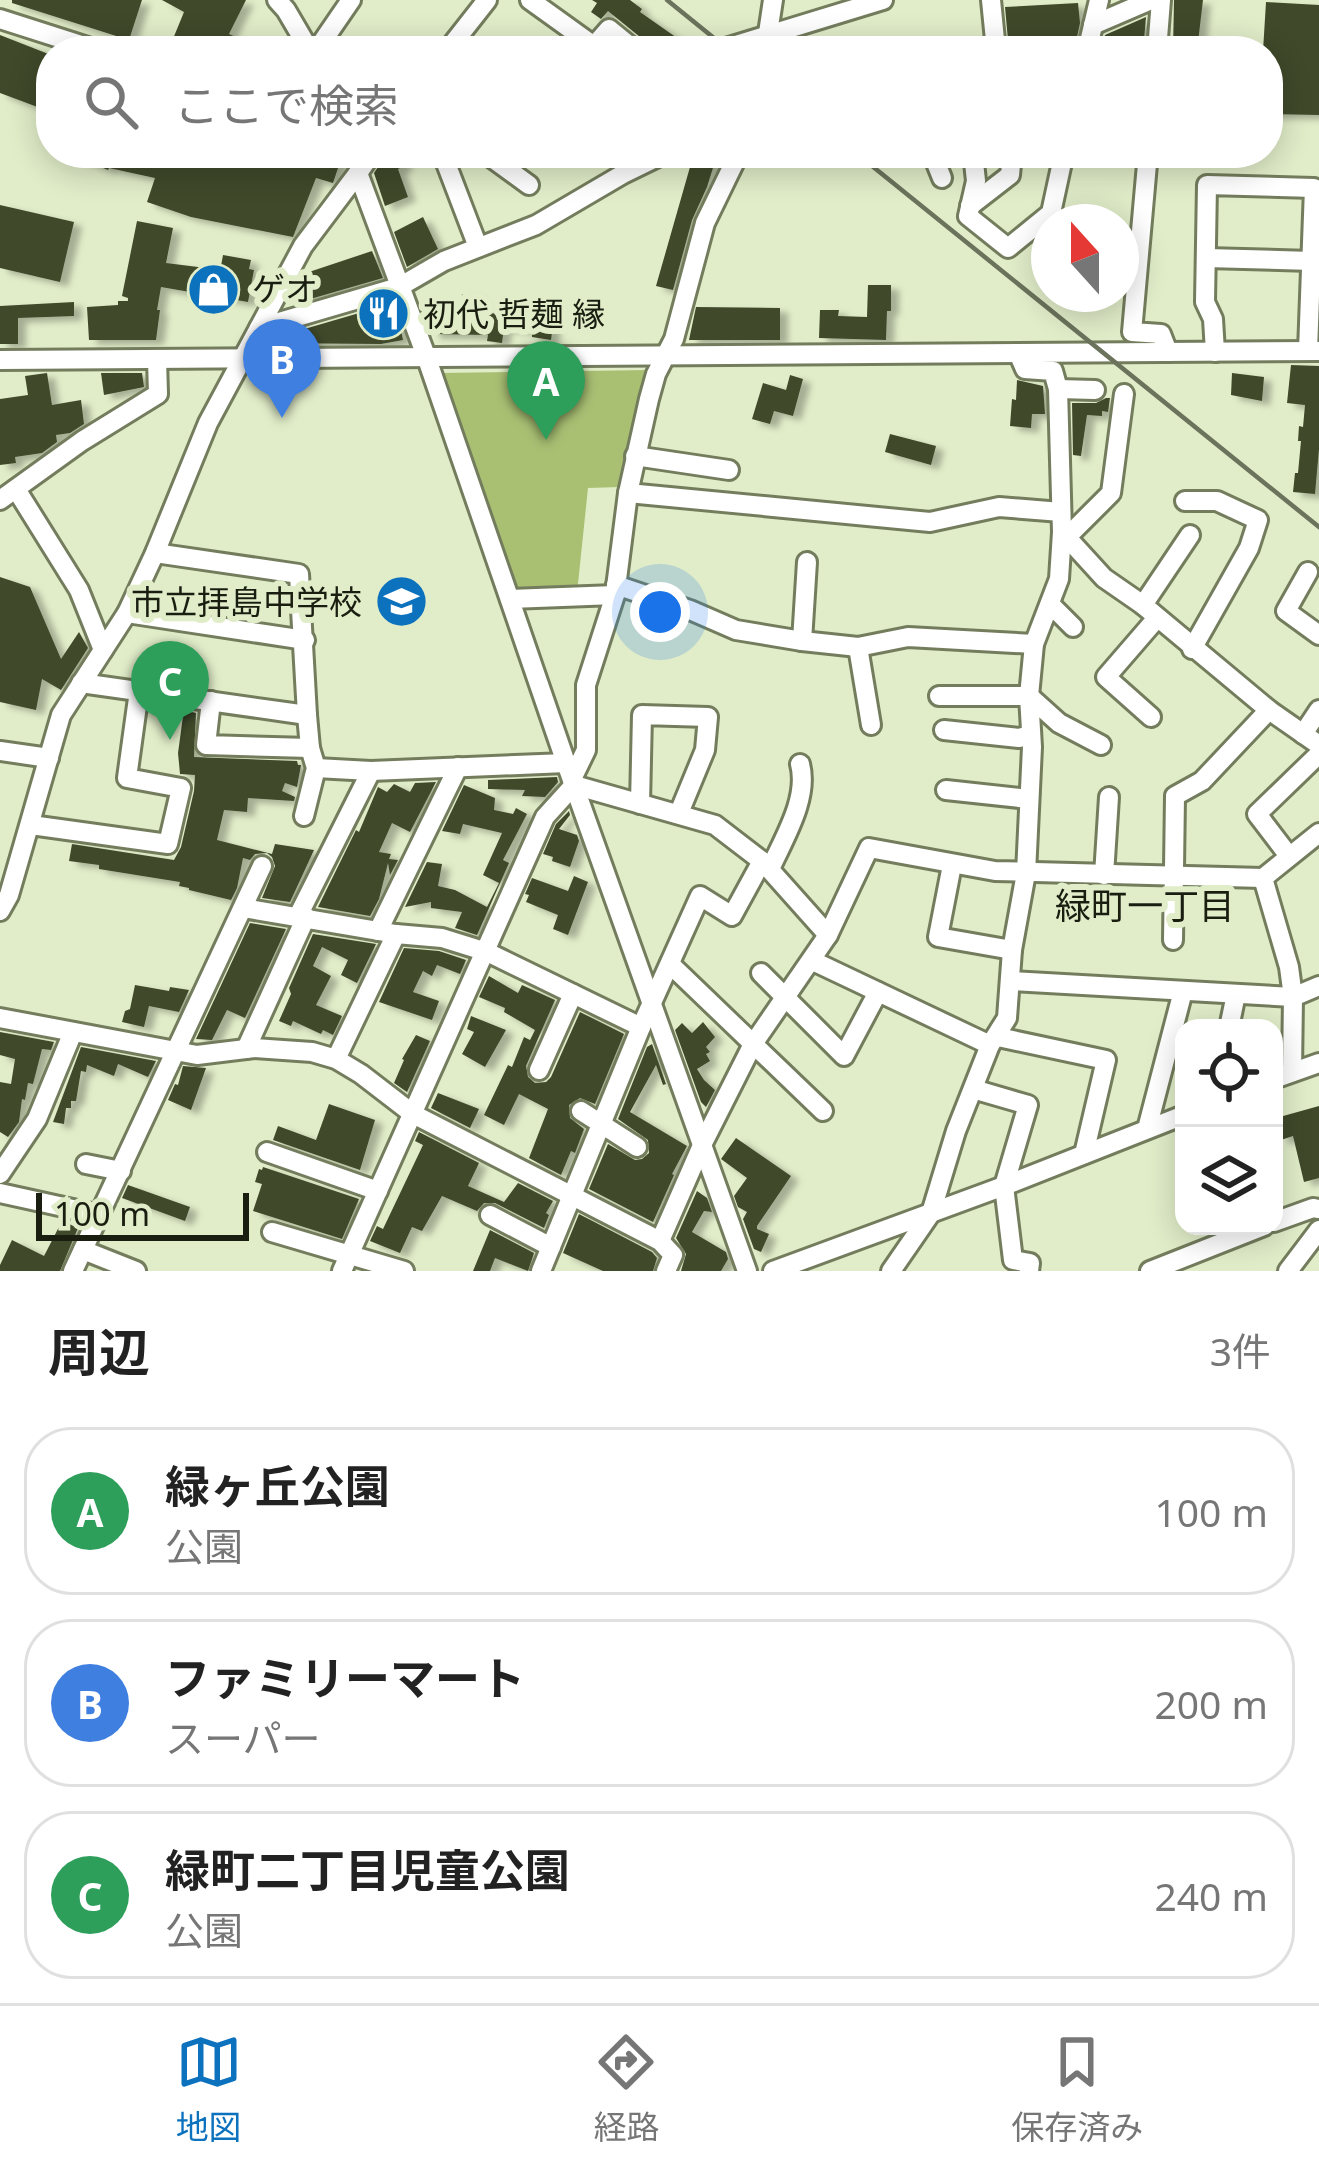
<!DOCTYPE html>
<html lang="ja">
<head>
<meta charset="utf-8">
<style>
	:root { --surface:#fff; --page:#f6f6f6; --text:#222; --muted:#767676; --line:#e0e0e0; --accent:#0d72be }
	body { margin:0; font-family:"Noto Sans","Noto Sans JP",sans-serif; background:var(--page); color:var(--text) }
	.controls { position:absolute; right:36px; bottom:36px; display:grid; overflow:hidden; border-radius:24px; box-shadow:0 6px 30px #0003 }
	.controls button { width:108px; height:108px; display:grid; place-items:center; padding:0; border:0; border-bottom:3px solid var(--line); background:var(--surface); color:var(--text); font:60px sans-serif }
	.compass { position:absolute; left:1031px; top:204px; width:108px; height:108px; border-radius:50%; background:var(--surface); box-shadow:0 6px 30px #0003; rotate:339deg }
	.scale { position:absolute; left:36px; bottom:30px; width:213px; box-sizing:border-box; padding-left:12px; border:6px solid #1a1e11; border-top:0; font-size:33px; line-height:42px; white-space:nowrap; color:#1a1e11; -webkit-text-stroke:9px #e1edc9; paint-order:stroke }
	.you { position:absolute; left:660px; top:612px; width:42px; height:42px; margin:-30px; border:9px solid #fff; border-radius:50%; background:#1a73e8; box-shadow:0 0 0 18px #1a73e833 }
	.badge { display:grid; place-items:center; width:78px; height:78px; border-radius:50%; background:var(--accent); color:#fff; font-size:39px; font-weight:700 }
	.pin { position:absolute; translate:-50% -99px; filter:drop-shadow(0 3px 6px #0008) }
	.pin::after { content:''; position:absolute; top:63px; width:42px; height:36px; background:inherit; clip-path:polygon(0 0,100% 0,50% 100%) }
	.list { margin:0; padding:0; list-style:none }
	h2 { display:flex; justify-content:space-between; align-items:center; height:156px; margin:0; padding:0 48px; font-size:51px }
	h2 small { font-size:39px; font-weight:400; color:var(--muted) }
	.list li { display:grid; grid-template-columns:78px 1fr auto; gap:36px; align-items:center; box-sizing:border-box; height:168px; margin:0 24px 24px; padding:0 24px; border:3px solid var(--line); border-radius:48px }
	.list b { display:block; font-size:45px; white-space:nowrap }
	.list p { margin:0; font-size:39px; white-space:nowrap; color:var(--muted) }
	.list em { font-size:39px; font-style:normal; color:var(--muted) }
	.icon { flex:none; width:66px; height:66px; fill:none; stroke:currentColor; stroke-width:2; stroke-linecap:round; stroke-linejoin:round }
	.map { position:relative; flex:none; width:1319px; height:1271px; overflow:hidden }
	.search { position:absolute; background:var(--surface); box-shadow:0 6px 30px #0003; left:36px; right:36px; top:36px; height:132px; display:flex; align-items:center; gap:30px; box-sizing:border-box; padding:0 42px; border-radius:48px; color:var(--muted); font-size:45px }
	.sheet { height:732px; background:var(--surface) }
	nav { display:flex; justify-content:space-around; align-items:center; box-sizing:border-box; height:168px; border-top:3px solid var(--line); background:var(--surface); font-size:33px; color:var(--muted) }
	nav a { display:grid; justify-items:center; gap:6px }
	nav .on { color:var(--accent) }
	.map>svg:first-child { display:block }
</style>
</head>
<body>
<div class="map">
<svg width="1319" height="1271" viewBox="0 0 1319 1271">
	<defs>
		<filter id="shadow"><feDropShadow dx="8" dy="4.5" stdDeviation="3" flood-color="#0004"/></filter>
	</defs>
	<rect width="100%" height="100%" fill="#e1edc9"/>
	<!-- green -->
	<polygon fill="#a9c073" points="649,370 640,393 620,487 588,488 577,593 518,598 439,373"/>
	<!-- building -->
	<g fill="#40492c" filter="url(#shadow)">
		<polygon points="12,0 142,0 129,40 12,3"/>
		<polygon points="162,0 246,0 229,34 267,51 168,51 184,12"/>
		<polygon points="592,0 630,0 642,9 640,12 680,40 672,51 648,36 645,41 608,11 601,19 591,12 597,3"/>
		<polygon points="1174,0 1203,0 1197,51 1173,51"/>
		<polygon points="1266,2 1319,5 1319,115 1268,114 1268,51 1263,51"/>
		<polygon points="1078,3 1080,23 1074,51 1009,51 1005,7"/>
		<polygon points="1146,17 1143,51 1101,51 1105,35"/>
		<polygon points="0,35 51,55 51,112 0,93"/>
		<polygon points="66,153 142,153 163,157 164,153 343,153 333,183 316,178 293,237 191,217 147,202 155,178 109,168 108,170"/>
		<polygon points="391,153 400,153 405,166 398,169 408,197 385,206 374,173 385,156"/>
		<polygon points="694,153 717,155 707,187 692,220 673,290 656,286"/>
		<polygon points="0,205 74,222 60,282 0,268"/>
		<polygon points="423,217 438,249 407,267 394,232"/>
		<polygon points="137,221 173,228 166,263 206,268 207,264 221,266 223,255 251,260 249,269 254,270 248,302 161,287 157,310 160,310 156,340 89,340 87,307 118,305 118,301 128,301 128,298 122,296"/>
		<polygon points="372,251 383,278 293,304 291,297 300,294 297,285 303,274"/>
		<polygon points="868,285 891,285 891,311 887,311 886,340 819,338 820,310 839,310 838,316 867,317"/>
		<polygon points="462,294 477,294 476,301 483,301 483,312 513,316 514,309 535,312 537,298 556,301 551,340 532,337 532,331 504,327 502,343 487,341 488,335 432,334 430,302 461,302"/>
		<polygon points="74,302 74,316 18,318 18,344 0,344 0,306"/>
		<polygon points="390,304 394,322 399,322 403,340 381,344 267,343 268,339 302,332 301,330"/>
		<polygon points="696,307 780,308 780,340 689,340"/>
		<polygon points="1291,365 1319,366 1319,449 1315,494 1293,492 1295,473 1298,473 1301,441 1298,441 1299,426 1303,427 1305,405 1287,403"/>
		<polygon points="47,373 52,405 81,400 84,424 70,433 56,435 57,442 42,453 15,457 16,463 0,465 0,399 28,395 25,376"/>
		<polygon points="101,373 142,373 144,387 104,395"/>
		<polygon points="1232,373 1264,377 1262,401 1231,395"/>
		<polygon points="790,375 803,379 793,416 774,411 770,424 752,419 763,383 786,390"/>
		<polygon points="1017,380 1043,386 1045,414 1032,414 1031,428 1010,426 1012,399 1016,400"/>
		<polygon points="1106,398 1110,398 1108,412 1102,411 1102,416 1087,415 1081,456 1073,455 1072,403 1096,403"/>
		<polygon points="890,434 936,446 931,465 885,452"/>
		<polygon points="0,577 30,587 61,659 79,632 88,648 61,690 42,679 36,710 0,702"/>
		<polygon points="192,712 196,713 194,757 297,761 298,765 301,765 297,787 285,783 282,791 295,797 294,801 248,798 247,812 224,810 217,840 272,854 275,844 314,850 290,902 262,898 275,866 272,857 267,853 255,854 250,860 243,858 237,888 231,900 189,890 189,888 179,886 180,882 99,869 99,865 69,861 72,844 174,860 181,847 194,791 195,775 180,774 178,753 183,716"/>
		<polygon points="557,777 558,782 545,797 522,796 525,790 488,789 488,780"/>
		<polygon points="436,782 410,832 392,823 379,852 391,854 389,859 398,860 390,875 388,863 379,899 370,916 318,907 356,830 359,832 378,787 387,792 394,784 410,792 415,783"/>
		<polygon points="464,785 495,798 494,810 513,814 516,808 527,814 503,860 509,863 477,935 455,928 462,912 431,908 431,902 405,907 427,862 442,864 438,886 455,890 487,907 499,883 483,875 502,833 463,824 460,834 442,831"/>
		<polygon points="569,811 570,815 559,829 577,835 579,841 570,867 552,861 553,857 543,854 556,824"/>
		<polygon points="574,876 588,882 568,935 553,929 558,915 526,902 529,895 525,894 532,878 568,891"/>
		<polygon points="250,923 286,929 245,1018 227,1010 212,1040 196,1039"/>
		<polygon points="313,934 376,944 357,983 341,975 348,960 322,947 313,966 331,976 316,1005 342,1016 333,1035 323,1030 321,1034 293,1021 291,1026 279,1021 291,994 289,988"/>
		<polygon points="404,948 439,951 466,960 460,974 437,965 432,976 423,971 413,992 439,1001 432,1020 379,1002"/>
		<polygon points="489,976 518,993 522,985 555,1000 526,1066 528,1077 535,1083 546,1082 551,1077 580,1012 624,1034 595,1104 580,1098 569,1105 570,1118 584,1129 575,1153 571,1151 561,1175 529,1158 548,1109 519,1094 504,1125 484,1115 508,1065 512,1067 524,1037 530,1040 535,1030 504,1012 505,1008 479,997"/>
		<polygon points="135,985 169,991 170,987 189,990 179,1012 149,1006 144,1027 122,1022 125,1011 130,1009"/>
		<polygon points="471,1016 506,1030 485,1067 462,1054 474,1032 467,1029"/>
		<polygon points="703,1022 715,1037 706,1047 710,1052 706,1054 710,1061 697,1069 704,1080 715,1090 706,1107 701,1102 675,1030 682,1023 692,1033"/>
		<polygon points="0,1032 54,1042 51,1050 42,1049 33,1084 28,1083 25,1100 22,1099 19,1122 8,1137 0,1132 0,1082 11,1084 15,1059 0,1055"/>
		<polygon points="416,1035 430,1041 407,1092 394,1083 404,1060 402,1059"/>
		<polygon points="652,1044 666,1084 663,1085 656,1065 630,1112 687,1146 672,1174 674,1175 653,1222 589,1189 608,1144 635,1160 642,1159 649,1153 648,1140 618,1119 647,1047"/>
		<polygon points="81,1047 156,1061 148,1077 118,1064 114,1076 87,1065 86,1072 81,1071 76,1101 71,1101 71,1108 66,1108 64,1124 53,1122"/>
		<polygon points="183,1066 206,1068 191,1110 168,1100 175,1084 178,1085"/>
		<polygon points="438,1093 479,1109 470,1128 431,1108"/>
		<polygon points="329,1104 375,1120 360,1170 273,1140 278,1126 316,1140"/>
		<polygon points="1319,1106 1319,1178 1304,1182 1293,1136 1281,1140 1276,1118"/>
		<polygon points="419,1132 479,1163 468,1186 504,1202 518,1183 553,1201 546,1213 549,1215 544,1228 495,1203 484,1203 477,1211 442,1196 422,1231 412,1227 400,1253 370,1241 377,1226 383,1229 423,1145 415,1141"/>
		<polygon points="736,1138 791,1176 757,1226 757,1229 769,1234 761,1252 754,1249 743,1219 747,1212 738,1207 734,1196 747,1178 721,1159"/>
		<polygon points="263,1167 359,1199 342,1239 253,1211 262,1184 255,1182 259,1169 262,1170"/>
		<polygon points="128,1185 190,1207 185,1221 122,1198"/>
		<polygon points="697,1191 707,1198 712,1212 704,1211 692,1232 726,1252 728,1259 721,1271 681,1271 686,1254 676,1238"/>
		<polygon points="579,1214 652,1252 657,1258 653,1271 603,1271 563,1253"/>
		<polygon points="62,1221 78,1228 60,1271 0,1271 0,1265 12,1240 44,1256"/>
		<polygon points="490,1230 534,1253 528,1271 495,1258 490,1271 473,1271"/>
	</g>
	<g fill="none" stroke-linecap="round" stroke-linejoin="round">
		<defs>
			<g id="minor">
				<polyline points="277,0 286,10 310,51"/>
				<polyline points="530,0 594,46 609,29 636,51"/>
				<polyline points="991,0 996,50 993,51"/>
				<polyline points="0,19 100,51"/>
				<polyline points="1093,25 1151,0"/>
				<polyline points="768,33 773,0"/>
				<polyline points="316,51 351,0"/>
				<polyline points="447,51 487,0"/>
				<polyline points="716,51 883,0"/>
				<polyline points="1087,51 1099,0"/>
				<polyline points="1157,51 1161,0"/>
				<polyline points="372,153 358,173 426,356 566,763 747,1271"/>
				<polyline points="447,153 444,158 478,247"/>
				<polyline points="485,153 529,185"/>
				<polyline points="932,153 942,178"/>
				<polyline points="973,153 976,181 968,216 1008,248 1051,213 1064,153"/>
				<polyline points="1148,153 1132,332 1161,334 1168,352"/>
				<polyline points="970,206 1010,175 1012,153"/>
				<polyline points="1206,258 1312,261"/>
				<polyline points="259,328 399,287 444,261 536,225 623,174 666,153"/>
				<polyline points="1215,352 1213,319 1205,302 1207,185 1314,188 1308,351"/>
				<polyline points="0,360 1319,351"/>
				<polyline points="1058,389 1095,390"/>
				<polyline points="635,456 729,470"/>
				<polyline points="16,489 79,590 103,650"/>
				<polyline points="628,493 930,522 999,507 1061,512"/>
				<polyline points="0,500 82,441 158,394 157,359"/>
				<polyline points="1185,501 1217,501 1258,520 1249,548 1192,649"/>
				<polyline points="1062,532 1104,578 1143,605 1269,710 1319,745"/>
				<polyline points="1067,537 1111,493 1124,394"/>
				<polyline points="155,553 299,574 307,715 310,748 316,768 304,816"/>
				<polyline points="1308,572 1286,611 1319,635"/>
				<polyline points="616,585 690,610 736,630 802,641 858,647 908,637 1034,644"/>
				<polyline points="510,599 615,595"/>
				<polyline points="1050,604 1073,627"/>
				<polyline points="1143,605 1190,535"/>
				<polyline points="127,613 305,640"/>
				<polyline points="802,641 807,562"/>
				<polyline points="858,647 871,725"/>
				<polyline points="81,683 307,715"/>
				<polyline points="939,696 1029,696 1059,723 1101,745"/>
				<polyline points="211,701 206,745 310,748"/>
				<polyline points="1151,717 1106,677 1157,618"/>
				<polyline points="944,730 1019,738 1030,735"/>
				<polyline points="1303,734 1319,710"/>
				<polyline points="0,751 49,758"/>
				<polyline points="316,768 371,771 566,763"/>
				<polyline points="572,779 586,750 586,685 615,595 628,493 649,399 656,374 674,339 705,223 739,153"/>
				<polyline points="574,785 715,825 762,861 828,935"/>
				<polyline points="946,790 1029,799"/>
				<polyline points="640,804 642,715 708,717 705,750 679,813"/>
				<polyline points="31,825 168,844 181,788 127,778 139,691"/>
				<polyline points="1289,856 1257,814 1319,754"/>
				<polyline points="952,865 938,937 1012,950"/>
				<path d="M770,869C784,838 809,798 800,764"/>
				<polyline points="1104,875 1109,797"/>
				<polyline points="1263,878 1289,967 1293,997 1292,1072"/>
				<polyline points="243,908 396,934 442,938 487,952 641,1027"/>
				<polyline points="0,911 9,895 61,715 127,613 155,553 208,423 303,246 358,173"/>
				<polyline points="298,916 371,771"/>
				<polyline points="378,931 458,767"/>
				<polyline points="1173,940 1175,796 1202,781 1269,710"/>
				<polyline points="813,961 990,1045"/>
				<polyline points="670,964 823,1111"/>
				<polyline points="761,973 844,1056 878,992"/>
				<polyline points="1011,981 1293,997 1319,986"/>
				<polyline points="0,1018 197,1055 254,1048 312,1052 336,1059 361,1074 413,1114 660,1241 673,1255 666,1271"/>
				<polyline points="1229,1028 1236,994"/>
				<polyline points="998,1037 1106,1060 1084,1154"/>
				<polyline points="246,1049 306,917"/>
				<polyline points="336,1059 396,934"/>
				<polyline points="539,1070 573,994"/>
				<polyline points="1274,1079 1319,1063"/>
				<polyline points="973,1089 1028,1105 1004,1186 1013,1260 1030,1263 1029,1271"/>
				<polyline points="581,1111 637,1147"/>
				<polyline points="1147,1129 1183,991"/>
				<polyline points="267,1152 378,1191"/>
				<polyline points="86,1164 121,1171"/>
				<polyline points="0,1174 37,1119 73,1032"/>
				<polyline points="0,1193 100,1215"/>
				<polyline points="490,1215 551,1247"/>
				<polyline points="1274,1222 1313,1208 1319,1209"/>
				<polyline points="272,1232 404,1271"/>
				<polyline points="660,1241 703,1143 753,1044 828,935 869,848 995,871 1263,878 1319,833"/>
				<polyline points="83,1250 136,1271"/>
				<polyline points="73,1271 262,866"/>
				<polyline points="342,1271 545,817 574,785"/>
				<polyline points="541,1271 641,1027 700,896 732,916 762,861"/>
				<polyline points="773,1271 1004,1186 1184,1115"/>
				<polyline points="891,1271 931,1213 956,1131 990,1045 1007,1018 1012,950 1026,873 1032,747 1029,696 1034,644 1059,579 1062,532 1058,389 1053,371 1025,369 1018,353"/>
				<polyline points="1150,1271 1264,1226"/>
				<polyline points="1288,1271 1319,1230"/>
			</g>
		</defs>
		<!-- minor casing -->
		<use href="#minor" stroke="#737d5d" stroke-width="24"/>
		<!-- minor -->
		<use href="#minor" stroke="#fff" stroke-width="18"/>
		<!-- rail -->
		<g stroke="#6b735c" stroke-width="4.5">
			<polyline points="667,0 730,51"/>
			<polyline points="856,153 1319,527"/>
		</g>
	</g>
	<!-- icons -->
	<defs>
		<symbol id="shop-disc" viewBox="-11 -11 22 22"><circle r="9.5" fill="#0d72be" stroke="#e1edc9"/><path d="M-5-2.5h2.3a2.7 3.5 0 0 1 5.4 0H5L5.5 6h-11ZM-1.5-2.5h3a1.5 2.3 0 0 0-3 0Z" fill="#fff"/></symbol>
		<symbol id="restaurant-disc" viewBox="-11 -11 22 22"><circle r="9.5" fill="#0d72be" stroke="#e1edc9"/><path d="M-5-6h1v4h1v-4h1v4h1v-4h1v5L-1.5 .5V6h-2V.5L-5-1ZM5-6V6H3V1.5H1.5Q1.5-4 5-6Z" fill="#fff"/></symbol>
		<symbol id="school-disc" viewBox="-11 -11 22 22"><circle r="9.5" fill="#0d72be" stroke="#e1edc9"/><path d="M0-5L7-2L0 1L-7-2ZM-4 1L0 2.5L4 1V4Q0 6-4 4Z" fill="#fff"/></symbol>
	</defs>
	<g fill-rule="evenodd">
		<use href="#shop-disc" x="184" y="260" width="59" height="59"/>
		<use href="#restaurant-disc" x="354" y="284" width="59" height="59"/>
		<use href="#school-disc" x="372" y="572" width="59" height="59"/>
	</g>
	<g text-anchor="middle" stroke-width="12" stroke-linejoin="round" paint-order="stroke">
		<!-- poi labels -->
		<g font-size="33" fill="#1a1e11" stroke="#e1edc9" text-anchor="start">
			<text x="252" y="301">ゲオ</text>
			<text x="423" y="326">初代 哲麺 縁</text>
			<text x="362" y="614" text-anchor="end">市立拝島中学校</text>
		</g>
		<!-- neighbourhood labels -->
		<g font-size="36" fill="#1a1e11" stroke="#e1edc9">
			<text x="1145" y="919">緑町一丁目</text>
		</g>
	</g>
</svg>
<div class="controls">
<button><svg class="icon" aria-label="locate" viewBox="0 0 24 24"><circle cx="12" cy="12" r="6"/><path d="M12 2v4M12 18v4M2 12h4M18 12h4"/></svg></button>
<button><svg class="icon" aria-label="layers" viewBox="0 0 24 24"><path d="M12 4l9 5-9 5-9-5zM3 14l9 5 9-5"/></svg></button>
</div>
<svg class="compass" viewBox="-18 -18 36 36"><path d="M0-13l5 13h-10z" fill="#e53935"/><path d="M0 13l5-13h-10z" fill="#767676"/></svg>
<div class="scale">100 m</div>
<div class="you"></div>
<div class="pin badge" style="left:546px;top:440px;background:#2e9e5b">A</div>
<div class="pin badge" style="left:282px;top:418px;background:#3f7fe0">B</div>
<div class="pin badge" style="left:170px;top:740px;background:#2e9e5b">C</div>
<div class="search"><svg class="icon" aria-label="search" viewBox="0 0 24 24"><circle cx="10" cy="10" r="6"/><path d="M15 15l6 6"/></svg>ここで検索</div>
</div>
<section class="sheet">
<h2>周辺<small>3件</small></h2>
<ul class="list">
<li><span class="badge" style="background:#2e9e5b">A</span><div><b>緑ヶ丘公園</b><p>公園</p></div><em>100 m</em></li>
<li><span class="badge" style="background:#3f7fe0">B</span><div><b>ファミリーマート</b><p>スーパー</p></div><em>200 m</em></li>
<li><span class="badge" style="background:#2e9e5b">C</span><div><b>緑町二丁目児童公園</b><p>公園</p></div><em>240 m</em></li>
</ul>
</section>
<nav>
<a class="on"><svg class="icon" aria-label="map" viewBox="0 0 24 24"><path d="M3 6l6-2 6 2 6-2v14l-6 2-6-2-6 2zM9 4v14M15 6v14"/></svg>地図</a>
<a><svg class="icon" aria-label="directions" viewBox="0 0 24 24"><path d="M12 3l9 9-9 9-9-9zM9 14v-3h6M13 9l2 2-2 2"/></svg>経路</a>
<a><svg class="icon" aria-label="saved" viewBox="0 0 24 24"><path d="M7 4h10v16l-5-4-5 4z"/></svg>保存済み</a>
</nav>
</body>
</html>
